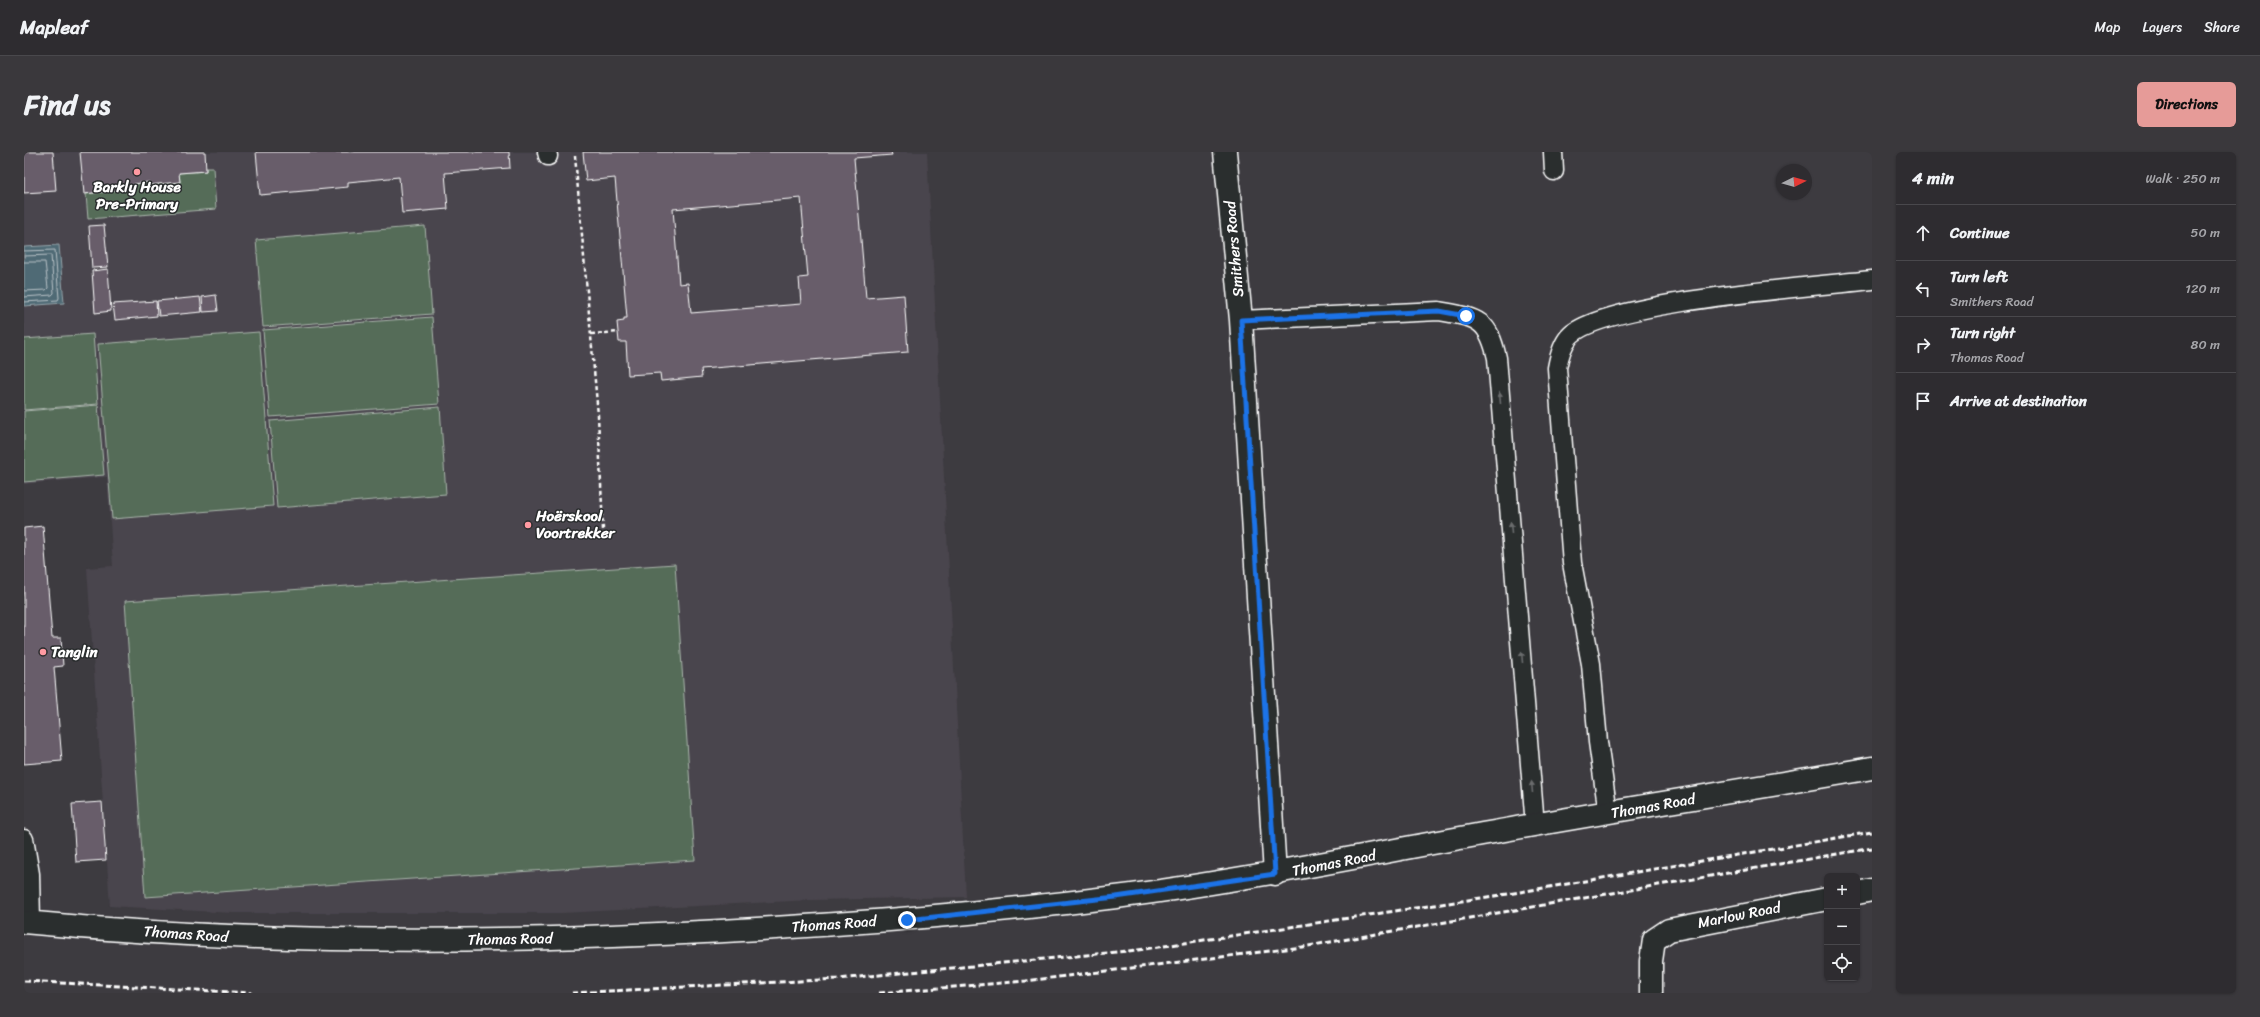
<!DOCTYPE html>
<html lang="en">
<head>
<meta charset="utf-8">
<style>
	:root { --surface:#2e2c30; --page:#3a383c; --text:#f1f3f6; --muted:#a7a7ab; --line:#49484c; --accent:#e69b98 }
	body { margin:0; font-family:Sriracha,sans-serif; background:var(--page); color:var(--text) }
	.controls { position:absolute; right:12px; bottom:12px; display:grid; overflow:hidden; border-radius:6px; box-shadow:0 1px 3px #0004 }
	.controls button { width:36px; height:36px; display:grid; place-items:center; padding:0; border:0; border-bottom:1px solid var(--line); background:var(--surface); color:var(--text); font:20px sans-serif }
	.compass { position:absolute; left:1752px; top:12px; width:36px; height:36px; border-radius:50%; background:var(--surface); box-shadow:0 1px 3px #0004; rotate:85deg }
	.stop { position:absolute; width:12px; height:12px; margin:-9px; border:3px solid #1a73e8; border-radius:50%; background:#fff }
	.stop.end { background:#1a73e8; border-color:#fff; box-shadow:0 1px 4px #0008 }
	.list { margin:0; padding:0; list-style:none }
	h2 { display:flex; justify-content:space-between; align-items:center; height:52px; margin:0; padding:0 16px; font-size:17px }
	h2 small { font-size:13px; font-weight:400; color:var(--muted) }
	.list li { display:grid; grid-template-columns:26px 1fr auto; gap:12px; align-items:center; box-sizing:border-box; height:56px; padding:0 16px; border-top:1px solid var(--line) }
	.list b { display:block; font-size:15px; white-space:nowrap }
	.list p { margin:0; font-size:13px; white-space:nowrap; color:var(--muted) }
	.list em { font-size:13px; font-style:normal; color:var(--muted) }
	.icon { flex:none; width:22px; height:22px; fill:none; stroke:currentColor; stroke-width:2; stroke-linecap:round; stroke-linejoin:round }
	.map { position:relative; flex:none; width:1848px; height:841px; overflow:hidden; border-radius:6px }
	header { display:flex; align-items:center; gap:24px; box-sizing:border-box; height:56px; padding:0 20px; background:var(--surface); border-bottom:1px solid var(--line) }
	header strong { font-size:19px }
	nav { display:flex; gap:22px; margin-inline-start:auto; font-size:14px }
	.intro { display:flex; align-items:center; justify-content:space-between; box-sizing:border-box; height:96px; padding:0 24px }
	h1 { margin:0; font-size:28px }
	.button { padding:10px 18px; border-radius:6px; background:var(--accent); color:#111; font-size:14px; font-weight:700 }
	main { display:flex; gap:24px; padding:0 24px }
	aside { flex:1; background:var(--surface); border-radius:6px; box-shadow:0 1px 3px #0004 }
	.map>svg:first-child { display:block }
</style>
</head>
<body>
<header>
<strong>Mapleaf</strong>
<nav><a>Map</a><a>Layers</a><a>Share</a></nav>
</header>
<div class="intro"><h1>Find us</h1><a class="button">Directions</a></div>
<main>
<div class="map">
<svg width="1848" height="841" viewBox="0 0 1848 841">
	<rect width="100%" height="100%" fill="#3d3b40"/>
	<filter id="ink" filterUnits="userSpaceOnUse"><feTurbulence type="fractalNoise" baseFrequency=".025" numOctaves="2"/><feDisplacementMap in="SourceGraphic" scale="8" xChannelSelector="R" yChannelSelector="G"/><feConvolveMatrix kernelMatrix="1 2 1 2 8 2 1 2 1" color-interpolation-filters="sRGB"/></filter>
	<g filter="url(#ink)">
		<!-- built -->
		<polygon fill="#4a454d" points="0,0 903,0 942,745 788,748 537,761 210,761 86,754 63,416 89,414 83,325 0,332"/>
		<!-- green -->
		<g fill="#556c59" stroke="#aab6ac">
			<polygon points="182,16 189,16 192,57 64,67 62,42 111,36 110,32 125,30 125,33 156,30 155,21 182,19"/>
			<polygon points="401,74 408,162 239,175 232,88"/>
			<polygon points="408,165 415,252 246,265 239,178"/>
			<polygon points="235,180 249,354 88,367 74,192"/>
			<polygon points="69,182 74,252 0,258 0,187"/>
			<polygon points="74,253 80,323 0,330 0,259"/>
			<polygon points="416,255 422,342 253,356 246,269"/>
			<polygon points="651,412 671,708 121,745 101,449"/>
		</g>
		<!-- water -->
		<polygon fill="#506a75" stroke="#96a6ac" points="35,93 40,151 0,154 0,95"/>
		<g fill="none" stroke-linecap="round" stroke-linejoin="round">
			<!-- shore -->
			<g stroke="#b9c3c8" stroke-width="1">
				<polyline points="0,99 31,98 35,146 34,148 0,150"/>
				<polyline points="0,104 27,103 30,141 28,143 0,145"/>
				<polyline points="0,110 21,110 24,136 22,138 0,139"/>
			</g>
		</g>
		<!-- building -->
		<g fill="#685d6b" stroke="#fff" fill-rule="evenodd">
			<polygon points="0,0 29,0 32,39 0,41"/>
			<polygon points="56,0 181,0 182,19 155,21 156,30 125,33 125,30 110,32 111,36 60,42"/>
			<polygon points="232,0 485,0 486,16 421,21 424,57 378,61 375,25 324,30 324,35 236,43"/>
			<path d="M559,0H867L868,3L830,6L842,146L880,143L884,200L677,217L678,225L637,229L636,221L604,223L602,190H595L593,170L600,169V166H603L591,26L562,29ZM777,46L784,125L775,126L777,152L667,161L664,131L655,132L649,57Z"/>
			<polygon points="80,73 84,115 68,116 65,74"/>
			<polygon points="84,117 87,159 71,161 68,119"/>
			<polygon points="192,143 194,159 179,160 178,145"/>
			<polygon points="176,145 178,160 135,164 133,149"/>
			<polygon points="132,149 133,164 91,168 89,152"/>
			<polygon points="19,374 28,486 37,486 39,514 30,515 38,609 0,612 0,376"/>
			<polygon points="78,650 82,708 52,710 48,652"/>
		</g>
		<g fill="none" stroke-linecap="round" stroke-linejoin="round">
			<defs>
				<g id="lane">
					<polyline points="523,0 524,4"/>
					<polyline points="1529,0 1530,19"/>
					<path d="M1217,168L1415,159C1453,166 1464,166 1473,206L1511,674"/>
					<path d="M1584,661L1574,590L1567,512L1548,411L1533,216C1535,205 1538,193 1545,185C1574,150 1795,134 1848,128"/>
					<polyline points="0,687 6,722 7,771"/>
				</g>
				<g id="street">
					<polyline points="1201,0 1217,168 1251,722"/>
					<polyline points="1833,741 1848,738"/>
					<path d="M0,770C186,788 374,791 561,785C738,779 915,767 1092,745C1219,729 1344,702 1470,680C1595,657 1722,638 1848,616"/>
					<polyline points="1627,841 1627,809 1630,788 1645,778 1803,747"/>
				</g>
			</defs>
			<!-- lane casing -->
			<use href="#lane" stroke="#fff" stroke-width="21"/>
			<!-- street casing -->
			<use href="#street" stroke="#fff" stroke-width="25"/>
			<!-- path -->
			<g stroke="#fff" stroke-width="2.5" stroke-dasharray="4 3" stroke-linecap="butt">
				<polyline points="551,4 574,263 579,378"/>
				<polyline points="567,182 594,180"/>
			</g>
			<!-- lane -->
			<use href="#lane" stroke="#2a2d2e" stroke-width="18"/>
			<!-- street -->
			<use href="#street" stroke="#2a2d2e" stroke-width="22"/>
			<!-- rail -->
			<g stroke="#fff" stroke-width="3" stroke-dasharray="6 3" stroke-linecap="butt">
				<polyline points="0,829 228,841"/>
				<polyline points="548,841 814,827 1114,798 1490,741 1848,680"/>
				<polyline points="855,841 1002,829 1278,795 1848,696"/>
			</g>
		</g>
		<!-- one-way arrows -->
		<defs><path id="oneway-solid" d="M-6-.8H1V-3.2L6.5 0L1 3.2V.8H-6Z"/></defs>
		<g fill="#6a6c6d">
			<use href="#oneway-solid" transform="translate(1476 246) rotate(-95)"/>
			<use href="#oneway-solid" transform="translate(1487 376) rotate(-95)"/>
			<use href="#oneway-solid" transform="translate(1498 505) rotate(-95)"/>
			<use href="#oneway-solid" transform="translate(1508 635) rotate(-95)"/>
		</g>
	</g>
	<g fill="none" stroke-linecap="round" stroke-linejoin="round" filter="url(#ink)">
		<!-- route -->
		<polyline stroke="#1a73e8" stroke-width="5" points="883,768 1092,745 1251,722 1217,168 1415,159 1442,164"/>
	</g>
	<!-- markers -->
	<g fill="#ff9aa2" stroke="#2a2d2e" stroke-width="1.5">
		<circle cx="113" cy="20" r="4"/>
		<circle cx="504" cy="373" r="4"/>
		<circle cx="19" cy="500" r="4"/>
	</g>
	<g text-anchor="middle" stroke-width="3" stroke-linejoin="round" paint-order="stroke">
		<!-- poi labels -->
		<g font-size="15" font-weight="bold" fill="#fff" stroke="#2a2d2e" text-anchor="start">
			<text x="113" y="40" text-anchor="middle">Barkly House<tspan x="113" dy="17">Pre-Primary</tspan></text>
			<text x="512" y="369">Hoërskool<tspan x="512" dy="17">Voortrekker</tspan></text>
			<text x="27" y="505">Tanglin</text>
		</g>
		<!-- street labels -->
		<g font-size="15" fill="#fff" stroke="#2a2d2e">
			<text transform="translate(1210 97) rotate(-95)" y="5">Smithers Road</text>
			<text transform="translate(1629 654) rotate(-10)" y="5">Thomas Road</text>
			<text transform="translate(1310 711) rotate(-11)" y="5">Thomas Road</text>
			<text transform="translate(1715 763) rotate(-11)" y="5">Marlow Road</text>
			<text transform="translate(810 772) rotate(-4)" y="5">Thomas Road</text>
			<text transform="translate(162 782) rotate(4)" y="5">Thomas Road</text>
			<text transform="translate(486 787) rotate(-1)" y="5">Thomas Road</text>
		</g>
	</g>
</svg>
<div class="controls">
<button>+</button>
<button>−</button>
<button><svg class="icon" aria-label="locate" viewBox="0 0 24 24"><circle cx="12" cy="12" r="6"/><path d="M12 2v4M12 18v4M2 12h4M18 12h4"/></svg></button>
</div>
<svg class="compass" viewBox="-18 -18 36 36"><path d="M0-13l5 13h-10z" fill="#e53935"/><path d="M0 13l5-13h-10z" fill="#a7a7ab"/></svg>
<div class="stop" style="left:1442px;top:164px"></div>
<div class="stop end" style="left:883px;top:768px"></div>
</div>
<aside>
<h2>4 min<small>Walk · 250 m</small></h2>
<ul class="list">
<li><svg class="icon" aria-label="ahead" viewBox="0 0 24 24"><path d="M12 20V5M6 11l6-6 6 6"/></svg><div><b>Continue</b></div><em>50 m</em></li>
<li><svg class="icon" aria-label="left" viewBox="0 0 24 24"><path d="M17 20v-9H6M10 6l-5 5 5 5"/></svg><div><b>Turn left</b><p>Smithers Road</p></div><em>120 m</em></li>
<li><svg class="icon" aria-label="right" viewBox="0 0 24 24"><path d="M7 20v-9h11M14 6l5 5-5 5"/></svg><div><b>Turn right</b><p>Thomas Road</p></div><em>80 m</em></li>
<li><svg class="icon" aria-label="arrive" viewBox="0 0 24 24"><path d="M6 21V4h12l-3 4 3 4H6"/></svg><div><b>Arrive at destination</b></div></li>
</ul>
</aside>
</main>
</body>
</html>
